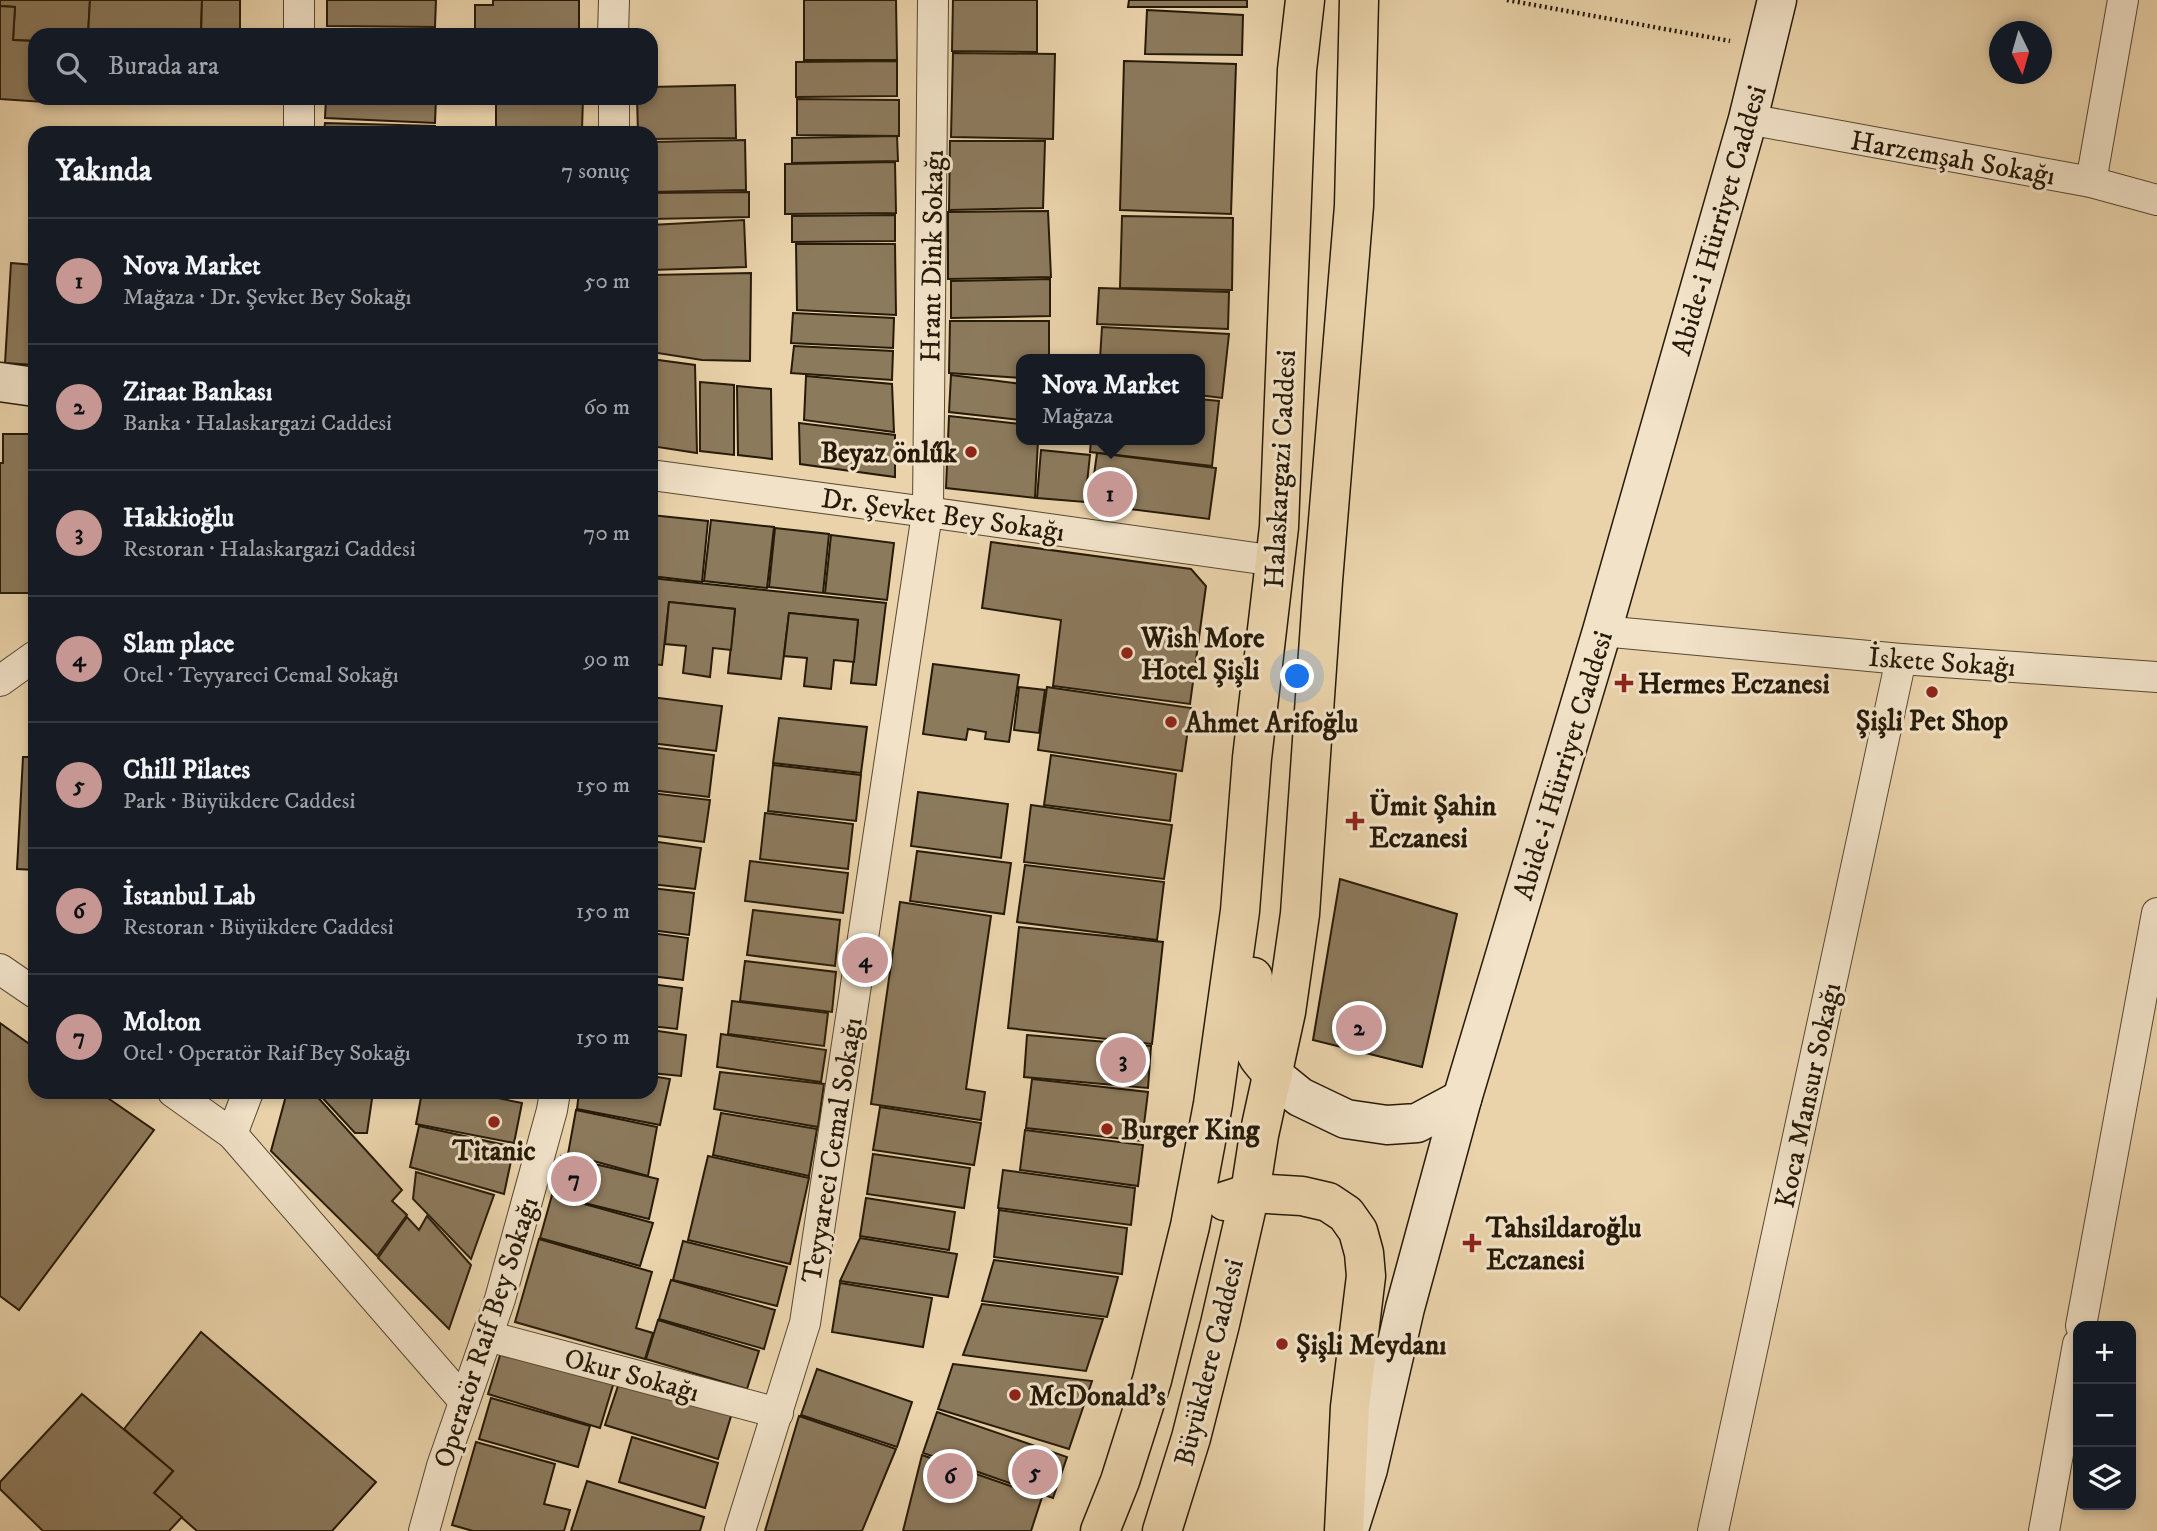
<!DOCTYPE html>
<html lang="tr">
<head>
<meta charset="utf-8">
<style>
	:root { --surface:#171b24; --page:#242831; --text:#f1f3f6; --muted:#9ea1a6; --line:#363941; --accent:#c59692 }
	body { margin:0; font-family:"IM FELL DW Pica",serif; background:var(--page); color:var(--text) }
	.controls { position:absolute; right:21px; bottom:21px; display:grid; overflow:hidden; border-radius:14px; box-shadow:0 4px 10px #0003 }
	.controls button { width:63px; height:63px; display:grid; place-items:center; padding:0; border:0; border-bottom:2px solid var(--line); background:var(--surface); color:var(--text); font:35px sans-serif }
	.compass { position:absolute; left:1989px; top:21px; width:63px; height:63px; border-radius:50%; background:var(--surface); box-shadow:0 4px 10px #0003; rotate:175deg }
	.you { position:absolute; left:1298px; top:677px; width:24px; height:24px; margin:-18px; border:5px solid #fff; border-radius:50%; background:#1a73e8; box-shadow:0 0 0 10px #1a73e833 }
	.badge { display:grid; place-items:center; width:46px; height:46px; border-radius:50%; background:var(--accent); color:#111; font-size:23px; font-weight:700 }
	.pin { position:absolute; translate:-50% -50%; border:4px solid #fff; box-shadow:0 2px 7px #0006 }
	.popup { position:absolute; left:1016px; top:354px; width:189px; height:91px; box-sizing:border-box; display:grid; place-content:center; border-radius:14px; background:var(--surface); filter:drop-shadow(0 2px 5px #0005); font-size:23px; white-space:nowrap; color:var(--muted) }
	.popup b { font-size:26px; color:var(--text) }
	.popup::after { content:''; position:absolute; left:50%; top:100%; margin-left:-14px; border:14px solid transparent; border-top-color:var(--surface) }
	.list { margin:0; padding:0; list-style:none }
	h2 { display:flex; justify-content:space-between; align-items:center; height:91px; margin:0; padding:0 28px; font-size:30px }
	h2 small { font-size:23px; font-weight:400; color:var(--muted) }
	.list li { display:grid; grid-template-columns:46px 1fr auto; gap:21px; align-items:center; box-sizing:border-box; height:126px; padding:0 28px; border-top:2px solid var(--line) }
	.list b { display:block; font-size:26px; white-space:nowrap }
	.list p { margin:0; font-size:23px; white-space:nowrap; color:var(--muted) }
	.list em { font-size:23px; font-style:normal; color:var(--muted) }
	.icon { flex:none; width:38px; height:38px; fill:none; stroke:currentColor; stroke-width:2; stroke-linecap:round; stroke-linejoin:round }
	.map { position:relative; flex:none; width:2157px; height:1531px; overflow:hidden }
	.search { position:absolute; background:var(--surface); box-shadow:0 4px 10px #0003; left:28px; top:28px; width:630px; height:77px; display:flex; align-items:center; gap:18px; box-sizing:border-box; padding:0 24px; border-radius:21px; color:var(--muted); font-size:26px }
	.panel { position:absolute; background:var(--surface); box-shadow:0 4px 10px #0003; left:28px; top:126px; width:630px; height:973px; border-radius:21px }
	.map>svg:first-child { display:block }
</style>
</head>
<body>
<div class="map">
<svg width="2157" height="1531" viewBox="0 0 2157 1531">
	<rect width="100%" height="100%" fill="#ead3ab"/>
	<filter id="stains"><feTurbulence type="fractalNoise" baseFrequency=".00286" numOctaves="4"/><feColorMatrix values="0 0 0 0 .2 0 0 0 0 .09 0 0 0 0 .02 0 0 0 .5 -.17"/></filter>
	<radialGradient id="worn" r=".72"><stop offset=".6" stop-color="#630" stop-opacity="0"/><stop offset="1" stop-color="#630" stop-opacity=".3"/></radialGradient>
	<!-- building -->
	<g fill="#8c7a5d" stroke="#261a08" stroke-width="2">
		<polygon points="0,0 90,0 88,35 35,35 35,41 13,40 15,7 0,6"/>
		<polygon points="90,0 202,0 201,35 88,35"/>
		<polygon points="202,0 240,0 240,35 201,35"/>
		<polygon points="327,0 436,0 435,27 327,26"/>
		<polygon points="493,0 579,0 579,32 475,33 475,5 493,5"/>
		<polygon points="804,0 896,0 897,60 804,60"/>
		<polygon points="953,0 1037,0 1037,52 952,51"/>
		<polygon points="1129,0 1247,0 1247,7 1128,7"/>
		<polygon points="0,6 15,7 13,40 35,41 35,98 44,98 44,102 0,99"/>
		<polygon points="1147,10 1243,15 1242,55 1145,54"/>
		<polygon points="324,30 434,34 434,35 324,35"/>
		<polygon points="953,53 1055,54 1053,139 951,137"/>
		<polygon points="897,61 897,96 796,97 796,62"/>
		<polygon points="1124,61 1236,64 1231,214 1120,210"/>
		<polygon points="735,85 736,138 651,139 651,133 638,133 637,98 651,98 651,87"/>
		<polygon points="326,98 436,98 435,123 325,118"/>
		<polygon points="496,98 583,98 582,130 496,130"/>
		<polygon points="797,99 899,100 899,136 797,135"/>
		<polygon points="325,123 435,126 435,133 324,133"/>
		<polygon points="494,130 585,131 585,133 494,133"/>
		<polygon points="897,136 898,161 792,163 792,138"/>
		<polygon points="745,140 746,190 651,192 651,142"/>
		<polygon points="950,141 1045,141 1043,208 949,210"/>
		<polygon points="895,162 896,213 785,214 785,164"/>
		<polygon points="749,192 749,217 651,219 651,193"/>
		<polygon points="1048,211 1051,277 948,279 948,212"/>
		<polygon points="895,215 895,241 792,242 792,216"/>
		<polygon points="1122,216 1233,218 1232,290 1120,288"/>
		<polygon points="744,220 746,267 651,270 651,225"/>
		<polygon points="796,244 895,244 896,315 797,310"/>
		<polygon points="11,263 35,265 35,365 5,363"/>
		<polygon points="751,273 750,361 702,360 651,352 651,275"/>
		<polygon points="1050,279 1050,316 951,318 951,281"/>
		<polygon points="1099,288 1229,292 1228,329 1097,324"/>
		<polygon points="793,313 894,318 893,348 791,343"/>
		<polygon points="950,321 1049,321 1049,359 1021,359 1021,378 949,373"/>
		<polygon points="1102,327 1229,334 1222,398 1199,395 1199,359 1100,359"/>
		<polygon points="794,346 893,351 892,380 791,373"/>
		<polygon points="651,359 695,365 697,453 651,446"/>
		<polygon points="951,375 1021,384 1021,420 949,412"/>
		<polygon points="806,376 892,384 894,432 804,420"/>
		<polygon points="700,382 734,385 734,455 700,451"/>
		<polygon points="737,386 771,389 772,459 738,455"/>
		<polygon points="1199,399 1219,401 1212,466 1090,452 1091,440 1199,440"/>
		<polygon points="949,416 1021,424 1021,440 1038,440 1035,498 946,488"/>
		<polygon points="799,423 895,435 895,477 800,464"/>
		<polygon points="3,434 35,434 35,593 0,593 0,463 3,463"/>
		<polygon points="1041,450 1090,455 1085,502 1037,498"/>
		<polygon points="1097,453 1216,468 1209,519 1090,504"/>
		<polygon points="651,515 708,521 702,582 651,576"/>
		<polygon points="711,520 774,527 767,588 704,581"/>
		<polygon points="775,528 829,534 823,593 769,587"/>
		<polygon points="831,535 894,543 887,600 825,593"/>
		<polygon points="991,542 1191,569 1206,586 1190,704 1053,686 1061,620 982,608"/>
		<polygon points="651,578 886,603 876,685 851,683 858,620 789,613 781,679 728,673 735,609 669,602 662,665 651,664"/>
		<polygon points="669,602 735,609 731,650 713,648 710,677 683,673 686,646 665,644"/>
		<polygon points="789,613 858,620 854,662 834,660 831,689 804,686 807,658 784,656"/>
		<polygon points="933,664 1019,675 1009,742 985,739 986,732 968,729 966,740 923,734"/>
		<polygon points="1019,687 1045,690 1039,733 1014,730"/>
		<polygon points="1047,687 1191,708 1182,771 1038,750"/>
		<polygon points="651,697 722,706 716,751 651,743"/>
		<polygon points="779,718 867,727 861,773 773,763"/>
		<polygon points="651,747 714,755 709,797 651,790"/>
		<polygon points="1051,755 1176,774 1170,821 1044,805"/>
		<polygon points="23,757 35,757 35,870 17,869"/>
		<polygon points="773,765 861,775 856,821 768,811"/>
		<polygon points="918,792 1008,804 1001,858 911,846"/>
		<polygon points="651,793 710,800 704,842 651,835"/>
		<polygon points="1031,805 1172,825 1164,879 1024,862"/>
		<polygon points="765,813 853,824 848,869 760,859"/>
		<polygon points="651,841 701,848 695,889 651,884"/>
		<polygon points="917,851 1011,863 1004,914 910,901"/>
		<polygon points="750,861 848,873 843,913 745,901"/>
		<polygon points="1025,865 1164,882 1157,940 1017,922"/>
		<polygon points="1340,879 1457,914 1422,1067 1313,1040"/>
		<polygon points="651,888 694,893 689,935 651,930"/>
		<polygon points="900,902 991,916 966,1089 985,1092 981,1120 871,1104"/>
		<polygon points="753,910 840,920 835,966 747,955"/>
		<polygon points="1019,927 1163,942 1152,1044 1008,1028"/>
		<polygon points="651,933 688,938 683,980 651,976"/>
		<polygon points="745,961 836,972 832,1012 740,1001"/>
		<polygon points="651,984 682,988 677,1029 651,1026"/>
		<polygon points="732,1001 828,1013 824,1046 728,1034"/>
		<polygon points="0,1023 35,1048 35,1092 99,1092 154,1130 19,1310 0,1296"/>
		<polygon points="651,1030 686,1035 681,1076 651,1073"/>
		<polygon points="721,1034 826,1050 821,1082 717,1067"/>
		<polygon points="1027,1035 1151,1046 1148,1088 1024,1077"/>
		<polygon points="720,1072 824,1084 818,1127 714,1109"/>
		<polygon points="651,1076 670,1079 660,1125 577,1109 579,1092 651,1092"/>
		<polygon points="1032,1079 1148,1092 1142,1141 1026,1128"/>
		<polygon points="287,1092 313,1092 402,1190 392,1201 407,1215 377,1256 271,1151"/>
		<polygon points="317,1092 373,1092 367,1133 355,1133"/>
		<polygon points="422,1092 468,1092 522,1103 514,1143 416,1124"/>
		<polygon points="880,1107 981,1123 974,1165 873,1150"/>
		<polygon points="576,1110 657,1127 648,1176 568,1154"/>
		<polygon points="721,1113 817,1129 809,1176 713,1155"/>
		<polygon points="419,1126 514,1147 504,1194 410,1167"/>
		<polygon points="1025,1130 1143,1145 1138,1186 1020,1170"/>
		<polygon points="873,1154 970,1168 964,1208 867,1194"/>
		<polygon points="561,1156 658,1179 649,1219 552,1195"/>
		<polygon points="708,1156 809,1178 790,1264 688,1240"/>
		<polygon points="1003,1170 1135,1188 1131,1225 998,1208"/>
		<polygon points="416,1172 494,1195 471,1259 413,1199"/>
		<polygon points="552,1195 653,1223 640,1266 540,1238"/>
		<polygon points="866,1198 955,1212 949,1250 860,1236"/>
		<polygon points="999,1210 1127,1228 1122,1274 994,1257"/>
		<polygon points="427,1216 471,1265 449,1329 378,1258 407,1217 419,1230"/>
		<polygon points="860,1238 957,1254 948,1297 840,1281"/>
		<polygon points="539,1239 652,1272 636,1328 653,1333 645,1359 515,1322"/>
		<polygon points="683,1241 787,1267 777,1306 673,1280"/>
		<polygon points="994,1260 1118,1277 1107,1317 982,1301"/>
		<polygon points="671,1280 775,1310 764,1349 659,1319"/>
		<polygon points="840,1283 932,1298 923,1347 832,1332"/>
		<polygon points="982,1304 1103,1319 1086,1371 963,1355"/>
		<polygon points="658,1320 759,1351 747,1389 646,1359"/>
		<polygon points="201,1332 376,1482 332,1531 197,1531 154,1493 173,1471 124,1429"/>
		<polygon points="502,1349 614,1382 600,1428 488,1394"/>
		<polygon points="953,1364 1092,1381 1069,1449 938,1409"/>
		<polygon points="817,1369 912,1402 897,1447 801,1415"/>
		<polygon points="620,1380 732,1413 718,1459 605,1425"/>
		<polygon points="82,1394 173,1471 154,1493 182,1517 169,1531 43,1531 0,1489 0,1482"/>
		<polygon points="491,1398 590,1426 578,1467 479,1439"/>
		<polygon points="937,1412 1067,1457 1053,1498 923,1453"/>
		<polygon points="799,1416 896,1449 862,1531 765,1531"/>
		<polygon points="632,1437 718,1463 705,1508 619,1482"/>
		<polygon points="476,1442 555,1464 544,1504 570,1510 564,1531 473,1531 452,1525"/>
		<polygon points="922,1455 1042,1497 1031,1531 903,1531"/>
		<polygon points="587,1481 704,1517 700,1531 571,1531"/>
	</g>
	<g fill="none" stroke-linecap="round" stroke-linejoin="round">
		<defs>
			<g id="street">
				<polyline points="299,35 299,0"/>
				<polyline points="613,35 614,0"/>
				<polyline points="614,98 614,133"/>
				<polyline points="1748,119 2091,182 2157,200"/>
				<polyline points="299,133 299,98"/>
				<polyline points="2091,182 2123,0"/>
				<polyline points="651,475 927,512 1276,561"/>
				<polyline points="1602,631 1901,659 2157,677"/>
				<polyline points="0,681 35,656"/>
				<polyline points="0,969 35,993"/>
				<polyline points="173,1092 232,1134 464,1401"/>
				<polyline points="232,1134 248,1092"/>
				<polyline points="2081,1326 2157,913"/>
				<polyline points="487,1336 778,1413"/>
				<polyline points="424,1531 442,1466 500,1299 552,1110 555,1092"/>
				<polyline points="740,1531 805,1323 928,507 933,0"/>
				<polyline points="1713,1531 1901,659"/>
				<polyline points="2044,1531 2078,1344"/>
			</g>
			<g id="secondary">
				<polyline points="0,382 35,387"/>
				<polyline points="1273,1075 1300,1097 1346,1119 1387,1125 1417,1123 1462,1099"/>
				<polyline points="1350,1526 1368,1469 1405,1308 1462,1099 1602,631 1748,119 1777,0"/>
			</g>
			<g id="primary">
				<path d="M1253,977C1251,1001 1244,1036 1258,1057C1262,1063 1268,1069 1273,1075"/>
				<polyline points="1225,1201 1250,1193 1302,1196 1328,1202 1346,1214 1358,1231 1364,1253 1366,1276 1350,1407 1344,1531"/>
				<polyline points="1100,1531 1120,1481 1152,1380 1190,1226 1213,1104 1240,911 1252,758 1279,527 1297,70 1305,0"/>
				<polyline points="1162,1531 1191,1438 1220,1324 1250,1193 1259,1135 1286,1012 1300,914 1323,581 1354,206 1359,0"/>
			</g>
		</defs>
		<!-- street casing -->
		<use href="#street" stroke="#574831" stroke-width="32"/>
		<!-- secondary casing -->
		<use href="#secondary" stroke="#261a08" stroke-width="41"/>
		<!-- primary casing -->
		<use href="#primary" stroke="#261a08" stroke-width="41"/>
		<!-- path -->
		<polyline stroke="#261a08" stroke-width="4.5" stroke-dasharray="2 3.5" stroke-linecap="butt" points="1507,0 1730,41"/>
		<!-- street -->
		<use href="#street" stroke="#f1e2c8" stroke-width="30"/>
		<!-- secondary -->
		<use href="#secondary" stroke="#f1e2c8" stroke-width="38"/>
		<!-- primary -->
		<use href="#primary" stroke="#ead3ab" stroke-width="38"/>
	</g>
	<!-- markers -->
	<g fill="#8f2418" stroke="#f1e2c8" stroke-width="2.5">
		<circle cx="971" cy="452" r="7"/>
		<circle cx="1127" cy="653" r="7"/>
		<path d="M1620.5 672.5h7v7h7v7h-7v7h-7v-7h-7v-7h7z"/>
		<circle cx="1932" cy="692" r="7"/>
		<circle cx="1171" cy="722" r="7"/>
		<path d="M1351.5 810.5h7v7h7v7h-7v7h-7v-7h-7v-7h7z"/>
		<circle cx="494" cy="1122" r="7"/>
		<circle cx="1107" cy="1129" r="7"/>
		<path d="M1468.5 1232.5h7v7h7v7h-7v7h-7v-7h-7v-7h7z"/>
		<circle cx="1282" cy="1344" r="7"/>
		<circle cx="1015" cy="1395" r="7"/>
	</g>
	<g text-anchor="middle" stroke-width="6" stroke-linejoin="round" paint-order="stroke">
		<!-- street labels -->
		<g font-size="28" fill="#261a08" stroke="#f1e2c8">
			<text transform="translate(1953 157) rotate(10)" y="10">Harzemşah Sokağı</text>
			<text transform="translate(1718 220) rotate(-74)" y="10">Abide-i Hürriyet Caddesi</text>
			<text transform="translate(931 256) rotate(-89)" y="10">Hrant Dink Sokağı</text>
			<text transform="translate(1279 469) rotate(-87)" y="10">Halaskargazi Caddesi</text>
			<text transform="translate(943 514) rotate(8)" y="10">Dr. Şevket Bey Sokağı</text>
			<text transform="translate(1942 661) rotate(4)" y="10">İskete Sokağı</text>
			<text transform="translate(1562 765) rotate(-73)" y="10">Abide-i Hürriyet Caddesi</text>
			<text transform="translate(1807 1095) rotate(-78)" y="10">Koca Mansur Sokağı</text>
			<text transform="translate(831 1150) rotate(-81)" y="10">Teyyareci Cemal Sokağı</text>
			<text transform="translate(485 1332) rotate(-72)" y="10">Operatör Raif Bey Sokağı</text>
			<text transform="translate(1208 1362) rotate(-76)" y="10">Büyükdere Caddesi</text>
			<text transform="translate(632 1374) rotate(15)" y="10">Okur Sokağı</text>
		</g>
		<!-- poi labels -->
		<g font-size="28" font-weight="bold" fill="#261a08" stroke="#f1e2c8" text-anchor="start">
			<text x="957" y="462" text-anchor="end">Beyaz önlűk</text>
			<text x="1141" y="647">Wish More<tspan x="1141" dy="32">Hotel Şişli</tspan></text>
			<text x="1638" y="693">Hermes Eczanesi</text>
			<text x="1932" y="730" text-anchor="middle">Şişli Pet Shop</text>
			<text x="1185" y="732">Ahmet Arifoğlu</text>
			<text x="1369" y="815">Ümit Şahin<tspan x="1369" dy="32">Eczanesi</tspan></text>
			<text x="1121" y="1139">Burger King</text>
			<text x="494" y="1160" text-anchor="middle">Titanic</text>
			<text x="1486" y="1237">Tahsildaroğlu<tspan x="1486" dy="32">Eczanesi</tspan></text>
			<text x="1296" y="1354">Şişli Meydanı</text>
			<text x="1029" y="1405">McDonald's</text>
		</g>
	</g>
	<rect width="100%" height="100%" filter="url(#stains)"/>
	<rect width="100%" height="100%" fill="url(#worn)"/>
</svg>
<div class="controls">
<button>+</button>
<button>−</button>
<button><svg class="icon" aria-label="layers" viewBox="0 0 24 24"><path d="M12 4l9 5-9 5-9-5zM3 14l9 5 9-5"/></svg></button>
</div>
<svg class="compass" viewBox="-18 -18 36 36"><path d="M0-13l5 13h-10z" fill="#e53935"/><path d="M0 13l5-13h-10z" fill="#9ea1a6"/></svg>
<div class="you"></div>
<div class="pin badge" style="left:1110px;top:494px">1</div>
<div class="popup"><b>Nova Market</b>Mağaza</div>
<div class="pin badge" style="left:1359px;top:1028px">2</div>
<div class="pin badge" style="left:1123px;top:1060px">3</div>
<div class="pin badge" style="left:865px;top:960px">4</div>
<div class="pin badge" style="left:1035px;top:1472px">5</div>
<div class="pin badge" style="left:950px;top:1476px">6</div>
<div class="pin badge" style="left:574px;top:1179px">7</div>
<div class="search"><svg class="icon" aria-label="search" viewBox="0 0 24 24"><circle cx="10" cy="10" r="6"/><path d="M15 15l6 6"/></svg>Burada ara</div>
<section class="panel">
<h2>Yakında<small>7 sonuç</small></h2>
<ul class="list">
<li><span class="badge">1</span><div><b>Nova Market</b><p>Mağaza · Dr. Şevket Bey Sokağı</p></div><em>50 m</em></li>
<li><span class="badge">2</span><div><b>Ziraat Bankası</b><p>Banka · Halaskargazi Caddesi</p></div><em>60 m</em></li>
<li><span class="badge">3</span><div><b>Hakkioğlu</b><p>Restoran · Halaskargazi Caddesi</p></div><em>70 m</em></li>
<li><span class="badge">4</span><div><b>Slam place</b><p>Otel · Teyyareci Cemal Sokağı</p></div><em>90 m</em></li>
<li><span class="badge">5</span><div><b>Chill Pilates</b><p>Park · Büyükdere Caddesi</p></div><em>150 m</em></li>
<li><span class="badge">6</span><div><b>İstanbul Lab</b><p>Restoran · Büyükdere Caddesi</p></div><em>150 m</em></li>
<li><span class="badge">7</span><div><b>Molton</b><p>Otel · Operatör Raif Bey Sokağı</p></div><em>150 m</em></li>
</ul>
</section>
</div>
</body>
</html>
